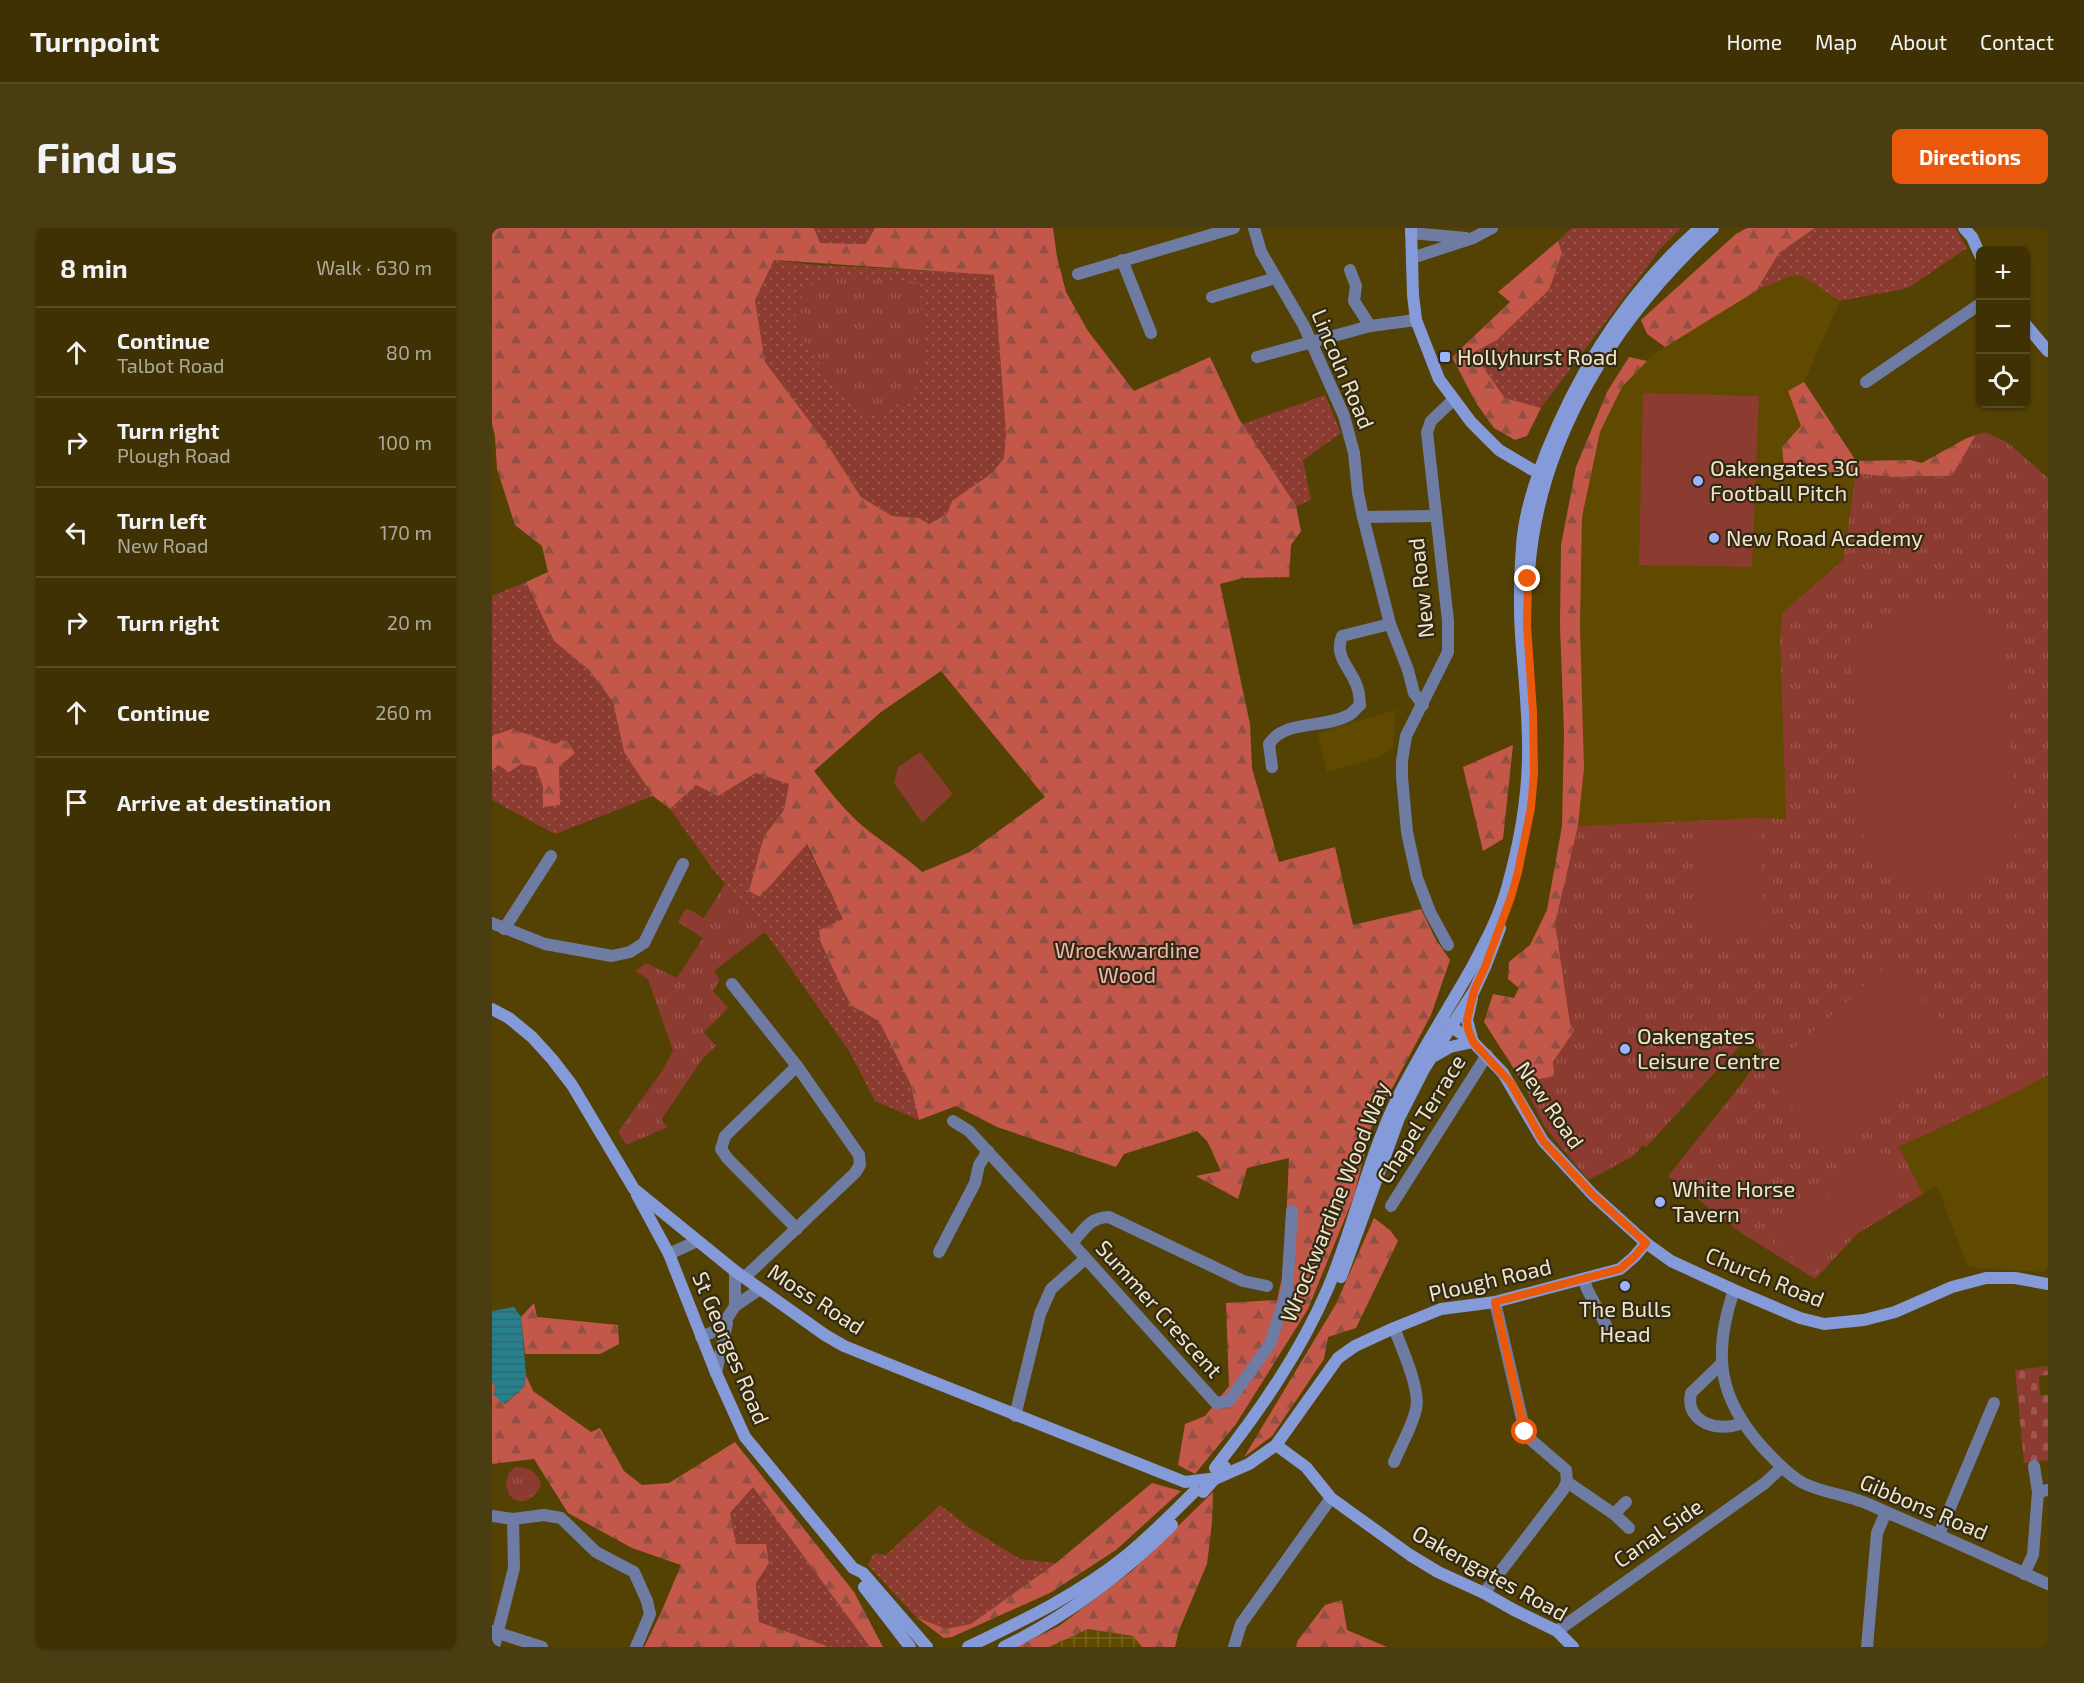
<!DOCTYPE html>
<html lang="en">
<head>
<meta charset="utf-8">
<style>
	:root { --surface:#3f3103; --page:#4a3d12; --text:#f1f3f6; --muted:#ada99a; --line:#584c25; --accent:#ea580c }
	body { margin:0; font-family:"Exo 2",sans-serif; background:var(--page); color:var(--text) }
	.controls { position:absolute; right:18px; top:18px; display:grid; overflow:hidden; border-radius:9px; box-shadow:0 2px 4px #0004 }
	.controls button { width:54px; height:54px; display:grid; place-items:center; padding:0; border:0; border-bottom:2px solid var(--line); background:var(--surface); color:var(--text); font:30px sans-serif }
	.stop { position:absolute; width:18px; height:18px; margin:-14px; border:4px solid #ea580c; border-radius:50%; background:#fff }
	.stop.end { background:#ea580c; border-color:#fff; box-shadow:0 2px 6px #0008 }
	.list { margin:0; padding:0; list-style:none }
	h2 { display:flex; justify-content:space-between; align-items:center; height:78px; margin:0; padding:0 24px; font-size:26px }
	h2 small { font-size:20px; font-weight:400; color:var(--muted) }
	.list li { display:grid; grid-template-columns:39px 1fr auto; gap:18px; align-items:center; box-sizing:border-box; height:90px; padding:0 24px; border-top:2px solid var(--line) }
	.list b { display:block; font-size:22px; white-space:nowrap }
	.list p { margin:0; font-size:20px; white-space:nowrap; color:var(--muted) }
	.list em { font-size:20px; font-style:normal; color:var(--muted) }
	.icon { flex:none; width:33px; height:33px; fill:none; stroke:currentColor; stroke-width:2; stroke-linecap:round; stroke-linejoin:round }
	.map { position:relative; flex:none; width:1556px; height:1419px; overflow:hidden; border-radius:9px }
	header { display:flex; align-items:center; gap:36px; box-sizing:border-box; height:84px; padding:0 30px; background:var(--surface); border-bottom:2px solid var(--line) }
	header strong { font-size:28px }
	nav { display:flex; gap:33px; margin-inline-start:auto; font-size:21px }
	.intro { display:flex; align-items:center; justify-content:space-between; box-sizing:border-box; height:144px; padding:0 36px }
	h1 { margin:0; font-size:42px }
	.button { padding:15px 27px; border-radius:9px; background:var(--accent); color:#fff; font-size:21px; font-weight:700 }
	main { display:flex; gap:36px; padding:0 36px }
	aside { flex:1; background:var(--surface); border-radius:9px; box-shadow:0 2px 4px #0004 }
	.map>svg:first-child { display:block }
</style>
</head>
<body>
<header>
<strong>Turnpoint</strong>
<nav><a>Home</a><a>Map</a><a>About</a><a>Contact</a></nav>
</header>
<div class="intro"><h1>Find us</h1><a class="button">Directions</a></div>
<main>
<aside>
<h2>8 min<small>Walk · 630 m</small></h2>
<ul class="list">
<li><svg class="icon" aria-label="ahead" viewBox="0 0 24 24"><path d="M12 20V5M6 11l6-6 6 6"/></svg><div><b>Continue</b><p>Talbot Road</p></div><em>80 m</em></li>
<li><svg class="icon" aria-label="right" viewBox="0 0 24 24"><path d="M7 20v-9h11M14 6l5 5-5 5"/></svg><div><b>Turn right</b><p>Plough Road</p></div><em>100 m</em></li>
<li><svg class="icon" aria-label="left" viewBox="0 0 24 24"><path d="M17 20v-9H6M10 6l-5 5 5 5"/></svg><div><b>Turn left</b><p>New Road</p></div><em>170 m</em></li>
<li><svg class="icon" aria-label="right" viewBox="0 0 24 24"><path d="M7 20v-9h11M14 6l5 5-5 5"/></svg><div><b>Turn right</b></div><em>20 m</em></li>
<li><svg class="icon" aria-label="ahead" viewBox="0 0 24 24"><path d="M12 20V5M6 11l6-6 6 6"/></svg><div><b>Continue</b></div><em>260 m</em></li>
<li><svg class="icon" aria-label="arrive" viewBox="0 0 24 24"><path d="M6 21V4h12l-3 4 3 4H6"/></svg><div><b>Arrive at destination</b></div></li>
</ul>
</aside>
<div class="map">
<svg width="1556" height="1419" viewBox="0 0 1556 1419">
	<defs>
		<pattern id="industrial-grid" width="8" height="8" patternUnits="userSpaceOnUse" patternTransform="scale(1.5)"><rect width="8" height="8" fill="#604a00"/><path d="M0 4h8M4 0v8" fill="none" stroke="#776424"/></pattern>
		<pattern id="grass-dots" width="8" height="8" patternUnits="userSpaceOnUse" patternTransform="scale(1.5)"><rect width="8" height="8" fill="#8c3b31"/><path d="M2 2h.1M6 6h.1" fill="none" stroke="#9c574e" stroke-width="1.8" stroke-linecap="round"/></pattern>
		<pattern id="forest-firs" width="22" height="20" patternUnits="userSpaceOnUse" patternTransform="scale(1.5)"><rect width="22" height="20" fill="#c3584a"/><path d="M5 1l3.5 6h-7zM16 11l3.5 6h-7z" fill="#925044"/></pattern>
		<pattern id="cemetery-stones" width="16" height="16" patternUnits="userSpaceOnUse" patternTransform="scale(1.5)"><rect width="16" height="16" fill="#8c3b31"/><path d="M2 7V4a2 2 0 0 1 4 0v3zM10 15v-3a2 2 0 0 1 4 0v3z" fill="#9c574e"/></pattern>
		<pattern id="park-tufts" width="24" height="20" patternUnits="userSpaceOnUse" patternTransform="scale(1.5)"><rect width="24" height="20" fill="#8c3b31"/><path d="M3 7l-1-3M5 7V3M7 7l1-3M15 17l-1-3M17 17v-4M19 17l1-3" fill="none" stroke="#9c574e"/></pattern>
		<pattern id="water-rules" width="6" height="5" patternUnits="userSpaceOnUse" patternTransform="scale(1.5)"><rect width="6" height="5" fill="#26808d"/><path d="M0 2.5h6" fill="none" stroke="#34686d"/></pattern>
	</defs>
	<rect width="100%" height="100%" fill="#544104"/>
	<!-- built -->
	<g fill="#604a00">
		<polygon points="1298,48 1310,48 1348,73 1312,154 1364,233 1364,245 1351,332 1290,385 1288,411 1294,591 1086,598 1092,540 1088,397 1090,289 1108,204 1130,159 1161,126 1264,63"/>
		<polygon points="904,482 901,519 888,529 835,544 825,505"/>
		<polygon points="1556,847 1556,1039 1552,1044 1476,1039 1445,958 1431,966 1407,919 1517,868"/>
	</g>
	<!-- industrial -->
	<polygon fill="url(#industrial-grid)" points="596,1401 641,1408 650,1419 557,1419"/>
	<!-- grass -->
	<g fill="url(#grass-dots)">
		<polygon points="322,0 383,0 374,16 328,15"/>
		<polygon points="1080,0 1189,0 1169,20 1049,180 1013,170 981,125 1005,112 1057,62 1070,25 1066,13"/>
		<polygon points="1323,0 1463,0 1475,20 1416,60 1348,73 1310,48 1298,48 1264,63 1287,25"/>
		<polygon points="282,32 324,37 502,46 514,206 512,230 500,245 487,254 455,286 437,296 427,290 400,288 369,269 337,219 273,134 263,72"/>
		<polygon points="833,167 849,205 811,232 819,272 804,278 750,196"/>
		<polygon points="34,354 62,413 97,442 121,474 132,524 161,568 63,606 0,572 0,368"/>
		<polygon points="264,545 298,556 292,582 272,608 268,669 314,616 351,691 328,702 329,715 358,777 387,793 418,855 427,892 383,873 357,823 273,704 220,640 178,581 204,557 226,568"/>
		<polygon points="261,1258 378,1419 338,1419 267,1394 264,1355 277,1335 274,1316 244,1316 238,1285"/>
		<polygon points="448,1277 479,1301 528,1331 564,1335 479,1396 454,1401 424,1389 376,1337 382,1325 394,1327"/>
	</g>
	<!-- forest -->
	<g fill="url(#forest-firs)" fill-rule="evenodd">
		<path d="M0,0H322L328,15L374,16L383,0H561L565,29L574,64L596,103L642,163L718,129L747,191L804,278L809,303L799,317L797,349L751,350L728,356L758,496L760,540L787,634L843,619L861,697L929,681L943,710L958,732L939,787L879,900L862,968L816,1081L744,1196L703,1246L686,1237L693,1196L713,1188L737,1158L734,1075L785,1072L792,1041L797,930L755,940L746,971L704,948L729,943L715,913L705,903L632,926L624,939L505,899L464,878L427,892L418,855L387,793L358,777L329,715L327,702L351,691L315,616L268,669L257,663L272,608L292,582L297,556L264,545L226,568L204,557L178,581L161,568L132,524L121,474L97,442L62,413L34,354L56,344L50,318L23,297L5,241L3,208L0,196ZM282,32L502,47L514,206L512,230L500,245L460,273L455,286L437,296L427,290L400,288L369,269L337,219L273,134L263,72ZM449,443L553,569L478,624L430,644C414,629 396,618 378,604C356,587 339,565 322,543L389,484Z"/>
		<polygon points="1255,0 1323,0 1287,25 1264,63 1173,119 1155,106 1149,92 1244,6"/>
		<polygon points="1066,13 1070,25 1057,62 1005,112 981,125 1013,170 1049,180 1035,208 1023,212 1002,200 984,175 960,129 1018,74 1006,64"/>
		<polygon points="1137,129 1155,133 1130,159 1108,204 1090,289 1088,397 1092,540 1086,598 1064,695 1074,768 1083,802 1061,834 1063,848 1031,855 992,794 1001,766 1022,770 1027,760 1016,751 1017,734 1038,717 1055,682 1070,598 1072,504 1068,398 1069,317 1084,239 1115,164"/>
		<polygon points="1312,154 1364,233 1418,232 1430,235 1473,211 1484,207 1460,248 1399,249 1338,244 1304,249 1292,239 1290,219 1309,198 1296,163"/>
		<polygon points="20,501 63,516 74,512 83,525 67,538 68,577 51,579 51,559 44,539 29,536 17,544 6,537 0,543 0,508"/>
		<polygon points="1021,517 1011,611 991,623 971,539"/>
		<polygon points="882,990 898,1002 906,1013 864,1100 836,1109 832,1131 780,1208 752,1229 844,1076"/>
		<polygon points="42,1075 45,1089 126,1097 127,1116 108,1126 33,1126 29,1089"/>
		<polygon points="34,1147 41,1163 99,1204 108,1200 132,1243 150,1257 177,1255 243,1214 362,1364 391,1419 378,1419 261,1259 238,1285 244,1316 274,1316 277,1335 264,1355 267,1394 338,1419 152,1419 168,1387 189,1337 140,1320 76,1285 42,1231 0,1236 0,1154 3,1158 2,1167 13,1176 32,1159"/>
		<polygon points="660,1255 689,1263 624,1322 558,1365 460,1409 452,1410 424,1389 454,1401 479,1396 564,1335"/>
		<polygon points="721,1264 720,1294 715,1336 687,1402 683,1419 650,1419 641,1408 596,1401 557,1419 524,1419 567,1398 640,1343"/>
		<polygon points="850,1372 855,1402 895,1419 804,1419 806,1412 833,1377"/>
	</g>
	<!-- cemetery -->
	<polygon fill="url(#cemetery-stones)" points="1556,1138 1556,1147 1547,1148 1548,1167 1556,1167 1556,1232 1532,1235 1523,1142"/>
	<!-- park -->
	<g fill="url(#park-tufts)">
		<path d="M334,49L428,54L432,145L417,169L392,185L372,186C341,161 322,127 301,94L311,63Z"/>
		<polygon points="1492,204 1515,214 1556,250 1556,847 1517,868 1407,919 1431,966 1365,1006 1323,1051 1249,1005 1176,948 1251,854 1271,824 1255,810 1154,919 1151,917 1140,929 1096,952 1053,899 1031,855 1063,848 1061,834 1083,802 1078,796 1063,695 1086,598 1267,590 1294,591 1288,411 1290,385 1351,332 1364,245 1399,249 1460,248 1484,207"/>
		<polygon points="233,656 273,704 222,743 228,752 221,763 236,780 212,804 224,818 211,830 169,892 176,899 134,917 126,904 170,843 181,823 156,751 143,743 154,735 185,750 211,710 186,694 194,680 212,690"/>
		<path d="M24,1239C37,1239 47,1244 49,1258C25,1297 0,1252 24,1239Z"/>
	</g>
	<!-- pitch -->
	<g fill="#8c3b31">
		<polygon points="1151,165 1267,168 1260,339 1147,337"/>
		<path d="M1429,373C1436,373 1442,372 1449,373C1466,375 1491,391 1502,405C1509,415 1512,426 1515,437L1524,629H1509C1498,640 1486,651 1471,657C1438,670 1394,653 1376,623C1372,617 1372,607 1370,600L1358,407L1376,406C1393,387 1404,378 1429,373Z"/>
		<polygon points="428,524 461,566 430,595 402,555 406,539"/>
		<polygon points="1267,590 1272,700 1209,704 1204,594"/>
		<polygon points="1399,734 1470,815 1343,927 1272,847"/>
		<polygon points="1382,930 1393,941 1410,974 1370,1001 1326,960 1351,940"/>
		<polygon points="1316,963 1359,1004 1319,1046 1275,1005"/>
	</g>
	<!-- water -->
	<polygon fill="url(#water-rules)" points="22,1079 29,1089 34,1147 32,1159 12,1176 2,1167 3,1158 0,1154 0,1083"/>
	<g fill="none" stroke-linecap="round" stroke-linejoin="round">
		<!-- street -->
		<g stroke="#6e7ca4" stroke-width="12">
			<polyline points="762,0 769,24 812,98 852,188 862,225 866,265 871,289 898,396 916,442 922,465 931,477"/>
			<polyline points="919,5 974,10"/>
			<polyline points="920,30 981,10 1000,0"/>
			<polyline points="630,32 659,105"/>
			<polyline points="858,42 864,58 862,73 878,98"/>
			<polyline points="586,46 742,0"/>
			<polyline points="720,69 783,50"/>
			<polyline points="765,129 878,98 924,92"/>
			<polyline points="1374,154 1488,76"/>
			<polyline points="871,289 943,288"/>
			<path d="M780,539L777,516C793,491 833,501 857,487C861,485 864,480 868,477C867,472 868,467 866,462C862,442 841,431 850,408L898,396"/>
			<polyline points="0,695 53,716 120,728 138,724 152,715 191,636"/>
			<polyline points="12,701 59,628"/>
			<polyline points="956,717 938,684 925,650 915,604 910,549 910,533 914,508 956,424 956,393 935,204 939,193 961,172"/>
			<polyline points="240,756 305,838 367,927 368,937 363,945 253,1049"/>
			<polyline points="305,838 233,908 229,921 236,931 305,1001"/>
			<polyline points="461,893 477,903 580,1015"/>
			<polyline points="899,978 995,827"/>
			<polyline points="447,1024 483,955 487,937 496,923"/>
			<polyline points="177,1026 205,1013"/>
			<polyline points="1092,1052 1095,1061 1116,1101"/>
			<path d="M775,1058L751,1053L617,989C598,989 592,1002 580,1015L724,1175L737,1173L778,1116L795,1063L800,983"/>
			<path d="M1242,1062C1220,1127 1226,1171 1273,1222C1285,1234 1296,1247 1311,1255C1329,1264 1349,1266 1368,1273C1379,1276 1390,1283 1401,1287C1453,1309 1504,1333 1556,1356"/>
			<polyline points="1003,1074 1033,1204 1038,1211 1074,1242 1075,1254 1122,1286 1137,1300"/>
			<polyline points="243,1078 243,1043"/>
			<path d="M902,1100C909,1118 929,1162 924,1181C920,1199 909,1217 902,1234"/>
			<polyline points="209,1109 228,1101 243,1078 268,1061"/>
			<path d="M1229,1136L1199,1165C1192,1195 1229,1206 1251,1194"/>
			<polyline points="224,1145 235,1095"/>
			<polyline points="523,1188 548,1086 559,1061 593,1031"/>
			<polyline points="1542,1238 1546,1264 1556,1262"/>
			<polyline points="1122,1286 1134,1274"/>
			<polyline points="0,1288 21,1291 52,1287 69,1290 104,1324 142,1344 155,1373 158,1386 144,1419"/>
			<polyline points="1447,1306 1502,1175"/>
			<polyline points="1532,1346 1541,1327 1546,1264"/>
			<polyline points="992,1365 1071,1262 1075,1254"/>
			<polyline points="0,1403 50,1419"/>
			<polyline points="1065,1403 1273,1255 1290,1239"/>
			<polyline points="2,1419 22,1340 21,1291"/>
			<polyline points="742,1419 749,1396 839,1270"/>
			<polyline points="1375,1419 1385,1305 1394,1284"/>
		</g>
		<!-- secondary -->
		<g stroke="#859bd9" stroke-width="12">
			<polyline points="919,0 921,67 924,92 947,151 979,194 1007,222 1039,241 1054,246"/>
			<polyline points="1472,0 1480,9 1488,27"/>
			<polyline points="1534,97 1556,123"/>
			<path d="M1037,343C1047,208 1124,90 1221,0"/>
			<polyline points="0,781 17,790 40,809 60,831 80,857 142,961 243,1043 333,1107 352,1118 399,1137 693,1254 725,1250 757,1236 784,1217 846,1130 863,1118 902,1100 949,1081 1003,1074 1128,1041 1142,1029 1154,1015"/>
			<polyline points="953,794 981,814 1011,845 1051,913 1101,967 1154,1015 1179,1033 1242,1062 1308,1090 1332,1096 1372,1092 1403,1084 1460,1059 1494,1050 1523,1050 1556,1056"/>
			<polyline points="942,828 958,819 981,814 975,792 980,770"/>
			<polyline points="145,967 177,1026 224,1145 253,1209 361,1340 371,1345 435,1419"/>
			<polyline points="849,1049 907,890 932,841 982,763 993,739 1008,700"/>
			<polyline points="784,1217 814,1239 839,1270 918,1327 946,1344 992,1365 1022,1382 1065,1403 1081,1419"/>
			<path d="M723,1240C767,1184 808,1125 836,1060C862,999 875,933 904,873C926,828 954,785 979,741C993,715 1007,689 1015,660C1027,618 1035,575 1036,531C1037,490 1032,448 1029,407C1027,378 1028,347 1030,318C1032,286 1043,254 1054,225C1088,140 1138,61 1208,0"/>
			<polyline points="372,1359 418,1419"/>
			<path d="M476,1419C532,1392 587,1366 635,1327C659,1307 681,1285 703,1263"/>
			<path d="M512,1419C575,1388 631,1346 680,1297"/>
		</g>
		<!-- secondary-bridge -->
		<polyline stroke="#859bd9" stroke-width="12" points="711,1264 733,1239"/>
	</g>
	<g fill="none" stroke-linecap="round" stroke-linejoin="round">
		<!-- route -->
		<polyline stroke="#ea580c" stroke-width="8" points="1033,1204 1003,1074 1128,1041 1142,1029 1154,1015 1101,967 1051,913 1018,854 981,814 976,801 975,792 982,763 993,739 1019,669 1026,644 1039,580 1042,545 1041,484 1035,397 1036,351"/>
	</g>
	<!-- markers -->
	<g fill="#9cb4fd" stroke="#312913" stroke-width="2">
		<rect x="947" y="123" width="12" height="12" rx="3"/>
		<circle cx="1206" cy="253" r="6"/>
		<circle cx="1222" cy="310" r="6"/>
		<circle cx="1133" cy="821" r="6"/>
		<circle cx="1168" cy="974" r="6"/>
		<circle cx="1133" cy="1058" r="6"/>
	</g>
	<g text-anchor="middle" stroke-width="4.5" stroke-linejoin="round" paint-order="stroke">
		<!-- poi labels -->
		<g font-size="22" fill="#efe5c9" stroke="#312913" text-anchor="start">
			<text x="965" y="137">Hollyhurst Road</text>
			<text x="1218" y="248">Oakengates 3G<tspan x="1218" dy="25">Football Pitch</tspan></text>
			<text x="1234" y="318">New Road Academy</text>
			<text x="1145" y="816">Oakengates<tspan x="1145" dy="25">Leisure Centre</tspan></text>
			<text x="1180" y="969">White Horse<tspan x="1180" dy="25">Tavern</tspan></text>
			<text x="1133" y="1089" text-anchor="middle">The Bulls<tspan x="1133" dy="25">Head</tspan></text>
		</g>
		<!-- street labels -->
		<g font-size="22" fill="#efe5c9" stroke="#312913">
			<text transform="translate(851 141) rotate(67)" y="8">Lincoln Road</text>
			<text transform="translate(929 360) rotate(-96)" y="8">New Road</text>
			<text transform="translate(1058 877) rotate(55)" y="8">New Road</text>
			<text transform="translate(929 891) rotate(-58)" y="8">Chapel Terrace</text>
			<text transform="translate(843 974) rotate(-68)" y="8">Wrockwardine Wood Way</text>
			<text transform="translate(1273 1049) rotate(22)" y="8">Church Road</text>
			<text transform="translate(998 1052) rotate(-13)" y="8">Plough Road</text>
			<text transform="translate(324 1071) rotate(33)" y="8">Moss Road</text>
			<text transform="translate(667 1081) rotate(48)" y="8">Summer Crescent</text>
			<text transform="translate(239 1120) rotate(67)" y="8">St Georges Road</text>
			<text transform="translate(1432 1279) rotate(23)" y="8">Gibbons Road</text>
			<text transform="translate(1166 1305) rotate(-35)" y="8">Canal Side</text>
			<text transform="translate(998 1345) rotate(29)" y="8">Oakengates Road</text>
		</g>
		<!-- park labels -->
		<g font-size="22" fill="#efb6ad" stroke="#312913">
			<text x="635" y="730">Wrockwardine<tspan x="635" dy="25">Wood</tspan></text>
		</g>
	</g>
</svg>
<div class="controls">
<button>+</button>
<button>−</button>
<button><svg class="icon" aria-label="locate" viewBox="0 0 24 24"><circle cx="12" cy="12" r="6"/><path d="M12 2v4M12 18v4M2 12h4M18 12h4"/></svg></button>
</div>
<div class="stop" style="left:1033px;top:1204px"></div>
<div class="stop end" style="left:1036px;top:351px"></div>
</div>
</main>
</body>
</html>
